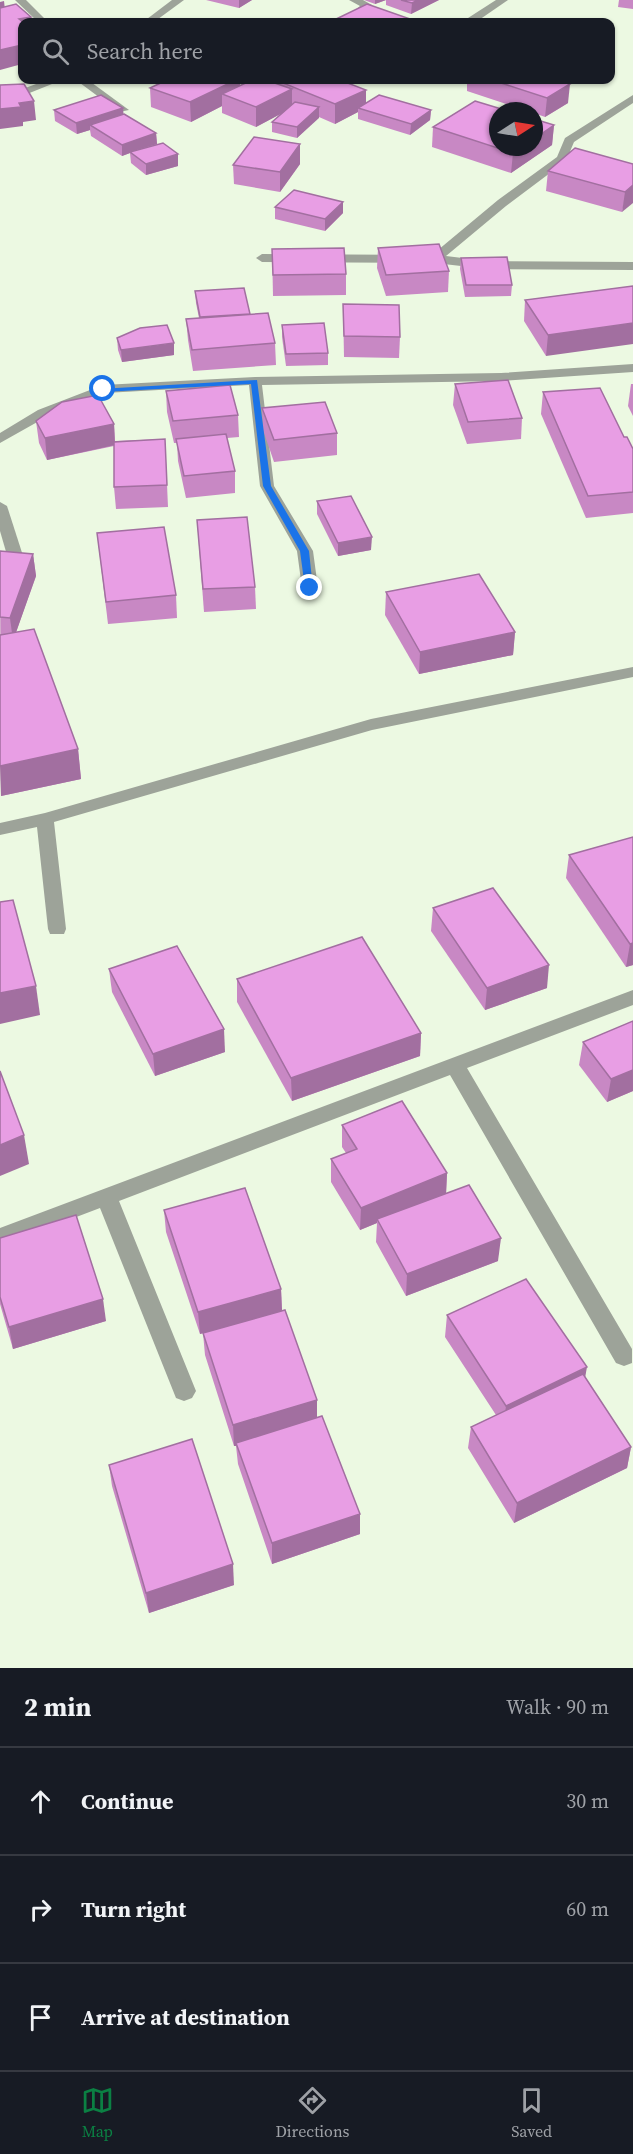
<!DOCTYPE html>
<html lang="en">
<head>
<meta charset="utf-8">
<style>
	:root { --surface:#171b24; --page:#242831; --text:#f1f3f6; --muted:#9ea1a6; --line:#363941; --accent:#0b8043 }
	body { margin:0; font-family:"Source Serif 4",serif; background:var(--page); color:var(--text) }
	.compass { position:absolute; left:489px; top:102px; width:54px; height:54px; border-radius:50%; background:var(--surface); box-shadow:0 2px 4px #0004; rotate:78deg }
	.stop { position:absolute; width:18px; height:18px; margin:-14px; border:4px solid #1a73e8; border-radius:50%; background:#fff }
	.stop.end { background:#1a73e8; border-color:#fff; box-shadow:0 2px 6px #0008 }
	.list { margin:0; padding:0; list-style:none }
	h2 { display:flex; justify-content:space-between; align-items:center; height:78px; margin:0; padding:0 24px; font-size:26px }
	h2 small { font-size:20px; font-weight:400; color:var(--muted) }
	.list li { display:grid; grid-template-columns:39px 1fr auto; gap:18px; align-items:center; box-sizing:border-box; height:108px; padding:0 24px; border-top:2px solid var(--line) }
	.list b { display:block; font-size:22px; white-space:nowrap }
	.list em { font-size:20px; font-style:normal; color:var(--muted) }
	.icon { flex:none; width:33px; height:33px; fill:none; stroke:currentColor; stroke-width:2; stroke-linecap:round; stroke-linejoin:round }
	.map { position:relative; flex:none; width:633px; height:1668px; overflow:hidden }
	.search { position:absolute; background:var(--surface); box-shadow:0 2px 4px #0004; left:18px; right:18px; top:18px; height:66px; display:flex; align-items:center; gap:15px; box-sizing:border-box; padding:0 21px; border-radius:12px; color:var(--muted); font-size:22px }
	.sheet { height:402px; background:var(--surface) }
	nav { display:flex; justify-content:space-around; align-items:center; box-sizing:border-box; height:84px; border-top:2px solid var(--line); background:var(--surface); font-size:16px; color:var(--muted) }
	nav a { display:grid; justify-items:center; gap:3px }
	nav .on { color:var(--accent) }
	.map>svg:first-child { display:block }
</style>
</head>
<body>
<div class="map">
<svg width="633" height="1668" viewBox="0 0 633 1668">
	<rect width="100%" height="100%" fill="#ecf9e2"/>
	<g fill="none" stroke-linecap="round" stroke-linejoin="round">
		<!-- street -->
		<g fill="#9da399" fill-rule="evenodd">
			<polygon points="15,0 26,0 48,22 38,22"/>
			<polygon points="172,0 184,0 154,22 143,22"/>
			<polygon points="349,0 363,0 372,5 353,22 342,22 360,6"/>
			<polygon points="496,0 508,0 476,22 468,22 468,18"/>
			<polygon points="47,80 62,80 22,96 0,97 0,91 17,91"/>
			<polygon points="76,80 88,80 129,110 119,112"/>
			<polygon points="633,95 633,103 574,142 566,161 506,206 446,256 487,261 633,262 633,270 487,269 435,263 262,262 256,258 262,254 432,255 498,200 557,157 565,138"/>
			<polygon points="633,364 633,372 501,381 262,385 274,486 313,551 318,588 310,593 302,588 297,551 260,486 249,385 105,393 48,416 0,443 0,433 38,410 103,385 255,377 501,373"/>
			<polygon points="0,502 7,506 25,562 22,565 17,567 9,562 0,531"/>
			<polygon points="633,667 633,677 372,730 54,822 66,929 64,934 50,934 48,929 37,827 0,835 0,823 45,813 371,719"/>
			<polygon points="633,990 633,1005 467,1068 632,1349 632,1363 624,1366 616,1363 450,1075 119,1201 196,1391 192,1398 184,1401 176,1398 100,1208 0,1246 0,1228"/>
		</g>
	</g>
	<!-- wall -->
	<g fill="#c888c4">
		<polygon points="206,0 252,0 239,8"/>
		<polygon points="364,0 439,0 411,14 386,5 386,0 375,4"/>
		<polygon points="619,0 633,0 633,9 618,7"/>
		<polygon points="167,80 240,80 240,85 278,84 278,81 366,103 431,110 430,120 410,135 358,119 358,112 335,124 319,117 297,138 272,132 272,122 280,114 256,127 222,113 222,106 191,122 151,107 150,88"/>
		<polygon points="467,80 556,80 568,103 545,117 534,113 534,111 527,111 467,91"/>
		<polygon points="54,110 123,114 156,133 157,144 178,154 178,166 146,175 131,163 130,153 122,156 91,136 90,130 77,134 55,121"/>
		<polygon points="554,125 552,145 511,173 432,147 433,127"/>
		<polygon points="300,164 280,192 234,184 233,165"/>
		<polygon points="633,164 622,212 546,191 548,171"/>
		<polygon points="343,202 343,213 325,231 275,219 275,207"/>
		<polygon points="378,248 449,271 448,292 386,296 377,268"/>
		<polygon points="272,249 346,274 346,295 273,296"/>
		<polygon points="461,258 512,285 511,296 465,297 460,269"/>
		<polygon points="633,286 546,356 524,321 525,300"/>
		<polygon points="244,288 250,315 275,343 276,365 193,371 188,340 186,319 199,318 196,303 195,291"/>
		<polygon points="343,304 400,337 399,358 344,357"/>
		<polygon points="282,325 328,353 328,365 286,366 282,337"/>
		<polygon points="117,338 174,355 122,362 118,350"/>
		<polygon points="455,384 522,418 521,439 467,444 453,405"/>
		<polygon points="631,384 633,384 633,416 628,406"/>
		<polygon points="166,391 238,415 239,437 227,438 235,471 235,493 186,498 178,461 177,443 174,443 167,412"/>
		<polygon points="543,392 624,437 633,449 633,513 586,518 541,414"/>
		<polygon points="262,408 337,433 337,455 274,462 263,430"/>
		<polygon points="36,421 114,424 115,441 165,439 168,507 116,509 114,487 114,446 47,460 39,443"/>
		<polygon points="317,501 371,550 338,556 317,514"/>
		<polygon points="197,520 255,587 256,609 204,612"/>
		<polygon points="97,533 176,595 177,618 108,624"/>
		<polygon points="0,551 33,554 36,576 16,632 78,749 81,779 1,796"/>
		<polygon points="386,592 515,632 513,655 419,674 385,615"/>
		<polygon points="633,837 633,965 626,967 566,878 569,855"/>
		<polygon points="433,908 547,988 485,1010 431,931"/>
		<polygon points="109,969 225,1052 155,1076 112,992"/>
		<polygon points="237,979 421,1033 420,1056 292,1101 237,1002"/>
		<polygon points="633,1021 633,1091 607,1102 579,1065 583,1042"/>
		<polygon points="342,1125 447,1173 446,1193 498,1261 406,1296 376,1242 377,1223 360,1230 331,1182 331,1159 346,1153 342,1147"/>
		<polygon points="164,1210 281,1289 282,1311 317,1417 360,1534 272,1564 238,1464 236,1446 234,1446 205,1355 203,1333 200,1334 166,1232"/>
		<polygon points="0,1238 106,1321 13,1349 0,1304"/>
		<polygon points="447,1315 585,1377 631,1447 627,1468 514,1523 468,1448 471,1427 496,1415 445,1337"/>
		<polygon points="109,1465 234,1585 149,1613 112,1486"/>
	</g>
	<!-- shaded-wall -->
	<g fill="#a26fa0">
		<polygon points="239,0 252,0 239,8"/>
		<polygon points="375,0 386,0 375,4"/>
		<polygon points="418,0 439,0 411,14 412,3"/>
		<polygon points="4,1 6,19 0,20 0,2"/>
		<polygon points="31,17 32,22 22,22 22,64 0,70 0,50 19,19"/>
		<polygon points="236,80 240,80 240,97 222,94 222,106 191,122 190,102"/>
		<polygon points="570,84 568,103 545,117 547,98"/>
		<polygon points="292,89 292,108 256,127 256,107"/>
		<polygon points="366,90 366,109 358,108 358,112 335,124 335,104"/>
		<polygon points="34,101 36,120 23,122 23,126 0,129 0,109 19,103"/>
		<polygon points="319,107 319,118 297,138 297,127"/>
		<polygon points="123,108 124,119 90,125 90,130 77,134 76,123"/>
		<polygon points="431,110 430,120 410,135 411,124"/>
		<polygon points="554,125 552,145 511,173 513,153 521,147 534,147 534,139"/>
		<polygon points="156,133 157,144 130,152 130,153 122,156 122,145"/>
		<polygon points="300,144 300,164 280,192 280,172"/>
		<polygon points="178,154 178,166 146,175 146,164"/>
		<polygon points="633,185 633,203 622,212 625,192"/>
		<polygon points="343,202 343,213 325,231 325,219"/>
		<polygon points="633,323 633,344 546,356 548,335"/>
		<polygon points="174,343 174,355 122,362 121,350"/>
		<polygon points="114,424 115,445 47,460 45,438"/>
		<polygon points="372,537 371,550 338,556 338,543"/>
		<polygon points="33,554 36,576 13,641 10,618"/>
		<polygon points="515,632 513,655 419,674 420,652"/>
		<polygon points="78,749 81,779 1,796 0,766"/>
		<polygon points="633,943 633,965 626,967 630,944"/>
		<polygon points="549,965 547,988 485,1010 487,988"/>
		<polygon points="36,986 40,1015 0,1024 0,993"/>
		<polygon points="224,1029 225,1052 155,1076 153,1054"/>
		<polygon points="421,1033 420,1056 292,1101 291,1078"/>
		<polygon points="633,1070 633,1091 607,1102 611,1079"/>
		<polygon points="24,1135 29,1164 0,1176 0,1145"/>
		<polygon points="447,1173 446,1195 377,1219 377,1223 360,1230 361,1208"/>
		<polygon points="501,1238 498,1261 406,1296 407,1274"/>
		<polygon points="281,1289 282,1311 200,1334 198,1312"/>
		<polygon points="103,1299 106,1321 13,1349 9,1327"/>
		<polygon points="587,1367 583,1389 503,1428 506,1406"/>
		<polygon points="317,1400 317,1421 236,1443 236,1446 234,1446 233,1425"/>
		<polygon points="631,1447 627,1468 514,1523 517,1503"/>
		<polygon points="360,1514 360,1534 272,1564 272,1543"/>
		<polygon points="233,1564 234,1585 149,1613 146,1593"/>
	</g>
	<!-- building -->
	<g fill="#e89ee4" stroke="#a26fa0" stroke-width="1.5">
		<polygon points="401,0 418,0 412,3"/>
		<polygon points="16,4 31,17 19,19 23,22 22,22 22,37 21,38 22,39 22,45 0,50 0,8"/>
		<polygon points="367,4 413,20 408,22 337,22 332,21"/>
		<polygon points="167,80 236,80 190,102 150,88"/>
		<polygon points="252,80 266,80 292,89 256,107 222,94"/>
		<polygon points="282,80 340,80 366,90 335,104 278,81"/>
		<polygon points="492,80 556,80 570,84 547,98"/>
		<polygon points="24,84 34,101 19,103 21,107 0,109 0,85"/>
		<polygon points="101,95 123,108 76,123 54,110"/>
		<polygon points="379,95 431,110 411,124 358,108"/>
		<polygon points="475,101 508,111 498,111 498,147 521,147 513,153 433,127"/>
		<polygon points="295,102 319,107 297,127 272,122"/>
		<polygon points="124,114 156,133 122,145 90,125"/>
		<polygon points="534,119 554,125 534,139"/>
		<polygon points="254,137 300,144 280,172 233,165"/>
		<polygon points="163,143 178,154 146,164 130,152"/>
		<polygon points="575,148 633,164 633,185 625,192 548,171"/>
		<polygon points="294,190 343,202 325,219 275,207"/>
		<polygon points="439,244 449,271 386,275 378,248"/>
		<polygon points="344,248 346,274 273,275 272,249"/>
		<polygon points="507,257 512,285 466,285 461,258"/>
		<polygon points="633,286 633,323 548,335 525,300"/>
		<polygon points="244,288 250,314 200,317 195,291"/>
		<polygon points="343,304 399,305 400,337 344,336"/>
		<polygon points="268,313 275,343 192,350 186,319"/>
		<polygon points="324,323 328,353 286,354 282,325"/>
		<polygon points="167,325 174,343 121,350 117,338 140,328"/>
		<polygon points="508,380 522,418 468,422 455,384"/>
		<polygon points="230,385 238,415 173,421 166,391"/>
		<polygon points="600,388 624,437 627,437 633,449 633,492 588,496 543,392"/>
		<polygon points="98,395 114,424 45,438 36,421 62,402"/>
		<polygon points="325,402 337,433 274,440 262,408"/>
		<polygon points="226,434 235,471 184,476 176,439"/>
		<polygon points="165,439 167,485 114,487 114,442"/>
		<polygon points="351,496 372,537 338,543 317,501"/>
		<polygon points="247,517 255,587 203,589 197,520"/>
		<polygon points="164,527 176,595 106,602 97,533"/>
		<polygon points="0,551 33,554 10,618 0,617"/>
		<polygon points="479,574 515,632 420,652 386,592"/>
		<polygon points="34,629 78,749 0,766 0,635"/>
		<polygon points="633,837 633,943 630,944 569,855"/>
		<polygon points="493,888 549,965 487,988 433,908"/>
		<polygon points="13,900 36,986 0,993 0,902"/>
		<polygon points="362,937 421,1033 291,1078 237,979"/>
		<polygon points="177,946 224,1029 153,1054 109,969"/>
		<polygon points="633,1021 633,1070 611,1079 583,1042"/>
		<polygon points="0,1071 24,1135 0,1145"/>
		<polygon points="402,1101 447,1173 361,1208 331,1159 357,1149 342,1125"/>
		<polygon points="469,1185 501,1238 407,1274 377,1219"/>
		<polygon points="245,1188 281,1289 198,1312 164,1210"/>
		<polygon points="76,1215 103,1299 9,1327 0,1297 0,1238"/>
		<polygon points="526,1279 587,1367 506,1406 447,1315"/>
		<polygon points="285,1310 317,1400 233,1425 203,1333"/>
		<polygon points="583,1374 631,1447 517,1503 471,1427"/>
		<polygon points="322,1416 360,1514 272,1543 236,1443"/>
		<polygon points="192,1439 233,1564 146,1593 109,1465"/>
	</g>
	<!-- route -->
	<polygon fill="#1a73e8" points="257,380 271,486 309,551 313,589 305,588 300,551 263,486 251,384 103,392 99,389"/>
</svg>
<svg class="compass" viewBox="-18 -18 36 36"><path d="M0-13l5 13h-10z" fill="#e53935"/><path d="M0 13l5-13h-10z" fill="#9ea1a6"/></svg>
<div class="stop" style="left:103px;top:389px"></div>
<div class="stop end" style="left:310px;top:588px"></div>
<div class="search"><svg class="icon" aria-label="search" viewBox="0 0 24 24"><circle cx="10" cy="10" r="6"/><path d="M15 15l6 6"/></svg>Search here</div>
</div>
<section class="sheet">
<h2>2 min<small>Walk · 90 m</small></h2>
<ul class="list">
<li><svg class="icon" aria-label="ahead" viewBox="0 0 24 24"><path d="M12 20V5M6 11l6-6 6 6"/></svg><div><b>Continue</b></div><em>30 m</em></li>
<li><svg class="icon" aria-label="right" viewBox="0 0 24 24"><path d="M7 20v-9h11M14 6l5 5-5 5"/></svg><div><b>Turn right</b></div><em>60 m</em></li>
<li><svg class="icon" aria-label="arrive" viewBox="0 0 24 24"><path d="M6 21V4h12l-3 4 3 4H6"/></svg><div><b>Arrive at destination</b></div></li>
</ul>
</section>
<nav>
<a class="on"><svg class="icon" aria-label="map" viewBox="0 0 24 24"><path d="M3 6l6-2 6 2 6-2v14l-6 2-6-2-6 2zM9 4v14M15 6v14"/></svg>Map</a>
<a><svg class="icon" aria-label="directions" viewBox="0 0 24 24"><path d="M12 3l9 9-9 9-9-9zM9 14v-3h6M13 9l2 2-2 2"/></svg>Directions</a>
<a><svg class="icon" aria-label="saved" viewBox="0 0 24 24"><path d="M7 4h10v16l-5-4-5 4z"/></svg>Saved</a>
</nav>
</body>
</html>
